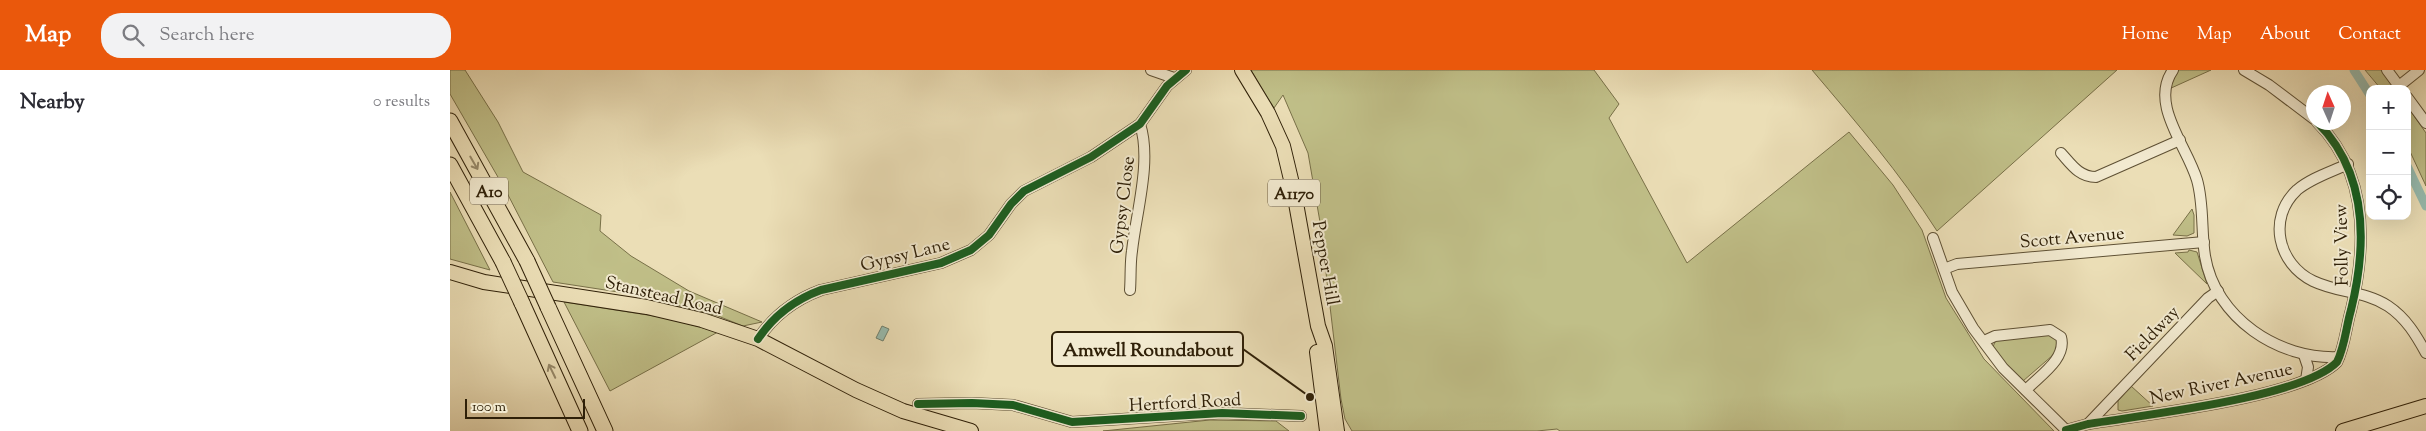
<!DOCTYPE html>
<html lang="en">
<head>
<meta charset="utf-8">
<style>
	:root { --surface:#fff; --page:#f2f2f3; --text:#2b2b33; --muted:#7c7c81; --line:#e1e1e2; --accent:#ea580c }
	body { margin:0; font-family:"Sorts Mill Goudy",serif; background:var(--page); color:var(--text) }
	.controls { position:absolute; right:15px; top:15px; display:grid; overflow:hidden; border-radius:10px; box-shadow:0 5px 20px #0002 }
	.controls button { width:45px; height:45px; display:grid; place-items:center; padding:0; border:0; border-bottom:1px solid var(--line); background:var(--surface); color:var(--text); font:25px sans-serif }
	.compass { position:absolute; left:1856px; top:15px; width:45px; height:45px; border-radius:50%; background:var(--surface); box-shadow:0 5px 20px #0002; rotate:357deg }
	.scale { position:absolute; left:15px; bottom:12px; width:120px; box-sizing:border-box; padding-left:5px; border:2px solid #2f2008; border-top:0; font-size:14px; line-height:18px; white-space:nowrap; color:#2f2008; -webkit-text-stroke:4px #f2ead0; paint-order:stroke }
	.list { margin:0; padding:0; list-style:none }
	h2 { display:flex; justify-content:space-between; align-items:center; height:65px; margin:0; padding:0 20px; font-size:21px }
	h2 small { font-size:16px; font-weight:400; color:var(--muted) }
	.icon { flex:none; width:28px; height:28px; fill:none; stroke:currentColor; stroke-width:2; stroke-linecap:round; stroke-linejoin:round }
	.map { position:relative; flex:none; width:1976px; height:361px; overflow:hidden }
	header { display:flex; align-items:center; gap:30px; box-sizing:border-box; height:70px; padding:0 25px; background:var(--accent); color:#fff }
	header strong { font-size:24px }
	nav { display:flex; gap:28px; margin-inline-start:auto; font-size:18px }
	.search { width:350px; height:45px; background:var(--page); display:flex; align-items:center; gap:12px; box-sizing:border-box; padding:0 18px; border-radius:20px; color:var(--muted); font-size:19px }
	main { display:flex }
	aside { flex:1; background:var(--surface) }
	.map>svg:first-child { display:block }
</style>
</head>
<body>
<header>
<strong>Map</strong>
<div class="search"><svg class="icon" aria-label="search" viewBox="0 0 24 24"><circle cx="10" cy="10" r="6"/><path d="M15 15l6 6"/></svg>Search here</div>
<nav><a>Home</a><a>Map</a><a>About</a><a>Contact</a></nav>
</header>
<main>
<aside>
<h2>Nearby<small>0 results</small></h2>
<ul class="list">
</ul>
</aside>
<div class="map">
<svg width="1976" height="361" viewBox="0 0 1976 361">
	<rect width="100%" height="100%" fill="#ebdeb6"/>
	<filter id="stains"><feTurbulence type="fractalNoise" baseFrequency=".004" numOctaves="4"/><feColorMatrix values="0 0 0 0 .2 0 0 0 0 .09 0 0 0 0 .02 0 0 0 .5 -.17"/></filter>
	<radialGradient id="worn" r=".72"><stop offset=".6" stop-color="#630" stop-opacity="0"/><stop offset="1" stop-color="#630" stop-opacity=".3"/></radialGradient>
	<!-- green -->
	<g fill="#c0bf88" stroke="#787048">
		<polygon points="0,0 15,0 48,52 73,102 151,145 150,161 181,186 239,221 312,252 293,256 268,246 188,225 103,212 56,121 0,24"/>
		<polygon points="801,0 1144,0 1169,34 1159,48 1237,193 1399,62 1443,115 1472,160 1496,228 1534,289 1604,361 1110,361 1107,359 1087,361 902,361 895,349 891,329 870,152 858,83 833,25 824,38"/>
		<path d="M1362,0H1667L1487,161C1450,103 1406,52 1362,0Z"/>
		<polygon points="1728,0 1761,0 1719,19"/>
		<polygon points="1915,0 1931,0 1945,19 1931,19"/>
		<polygon points="1957,36 1976,63 1976,116 1957,75"/>
		<polygon points="0,122 40,200 0,189"/>
		<polygon points="1742,139 1744,145 1744,163 1737,166 1723,165"/>
		<polygon points="1739,180 1747,182 1757,214 1725,183 1738,182"/>
		<polygon points="114,232 217,248 268,262 160,321"/>
		<polygon points="1601,264 1610,273 1603,285 1573,311 1558,297 1543,277 1546,269"/>
		<polygon points="1681,316 1703,336 1672,341 1668,340 1668,331"/>
		<polygon points="760,350 826,351 839,361 653,361"/>
	</g>
	<!-- water -->
	<polygon fill="#98bcaf" stroke="#6e7e6c" points="432,256 439,259 433,271 426,268"/>
	<g fill="none" stroke-linecap="round" stroke-linejoin="round">
		<!-- canal -->
		<g stroke="#98bcaf" stroke-width="9">
			<polyline points="1904,0 1920,25"/>
			<polyline points="1957,96 1976,136"/>
		</g>
		<defs>
			<g id="minor">
				<polyline points="701,0 724,8"/>
				<path d="M1723,0C1699,34 1737,76 1747,110C1754,134 1751,161 1755,186C1765,248 1829,290 1889,287"/>
				<polyline points="1794,0 1819,15 1864,49"/>
				<polyline points="1937,0 1951,19"/>
				<polyline points="1949,16 1969,0"/>
				<polyline points="1957,27 1976,53"/>
				<path d="M1611,83C1621,94 1629,107 1646,107L1730,70"/>
				<path d="M1898,94C1881,102 1861,108 1847,120C1817,148 1828,194 1863,211C1888,223 1915,221 1938,236C1956,248 1966,265 1976,283"/>
				<polyline points="1483,168 1502,222 1523,258 1553,298 1617,361"/>
				<polyline points="1494,199 1507,194 1754,172"/>
				<path d="M680,220C681,207 680,194 682,181C686,143 702,91 690,54"/>
				<path d="M308,269C324,245 344,230 371,220L491,193L521,180L539,165L561,134L574,121L641,87L690,54L717,16L736,0"/>
				<path d="M1534,271L1545,266L1600,260L1611,267C1617,289 1589,306 1576,320"/>
				<polyline points="1854,285 1858,297 1856,310"/>
				<polyline points="468,334 522,333 563,335 622,352 772,343 851,346"/>
				<polyline points="1638,354 1758,228 1768,221"/>
				<path d="M1616,360L1638,354C1692,345 1852,328 1887,292C1895,276 1896,257 1901,240C1917,175 1918,103 1867,52"/>
			</g>
			<g id="major">
				<polyline points="792,0 818,43 833,76 844,122 868,256 875,276 887,361"/>
				<polyline points="0,202 34,212 197,237 252,250 308,269 406,320 453,341 521,361"/>
				<polyline points="867,282 877,361"/>
				<polyline points="1893,361 1976,336"/>
			</g>
			<g id="highway">
				<polyline points="0,51 77,191"/>
				<polyline points="0,95 53,192"/>
				<polyline points="72,233 130,361"/>
				<polyline points="98,237 155,361"/>
			</g>
		</defs>
		<!-- minor casing -->
		<use href="#minor" stroke="#5e5034" stroke-width="12"/>
		<!-- major casing -->
		<use href="#major" stroke="#2f2008" stroke-width="16"/>
		<!-- highway casing -->
		<use href="#highway" stroke="#2f2008" stroke-width="17"/>
		<!-- minor -->
		<use href="#minor" stroke="#f2ead0" stroke-width="10"/>
		<!-- major -->
		<use href="#major" stroke="#ebdeb6" stroke-width="14"/>
		<!-- highway -->
		<use href="#highway" stroke="#ebdeb6" stroke-width="15"/>
		<defs>
			<g id="highway-bridge">
				<polyline points="77,191 98,237"/>
				<polyline points="53,192 72,233"/>
			</g>
		</defs>
		<!-- highway-bridge casing -->
		<use href="#highway-bridge" stroke="#2f2008" stroke-width="17" stroke-linecap="butt"/>
		<!-- highway-bridge -->
		<use href="#highway-bridge" stroke="#ebdeb6" stroke-width="15"/>
		<defs>
			<g id="cycleway">
				<path d="M308,269C324,245 344,230 371,220L491,193L521,180L539,165L561,134L574,121L641,87L690,54L717,16L736,0"/>
				<polyline points="468,334 522,333 563,335 622,352 772,343 851,346"/>
				<path d="M1616,360L1638,354C1692,345 1852,328 1887,292C1895,276 1896,257 1901,240C1917,175 1918,103 1867,52"/>
			</g>
		</defs>
		<!-- cycleway casing -->
		<use href="#cycleway" stroke="#f2ead0" stroke-width="11"/>
		<!-- cycleway -->
		<use href="#cycleway" stroke="#1b5e20" stroke-width="8"/>
	</g>
	<!-- one-way arrows -->
	<defs><path id="oneway-shaft" d="M-6 0H5M1.5-3L5.5 0L1.5 3" fill="none" stroke-width="1.6" stroke-linecap="round" stroke-linejoin="round" transform="scale(1.25)"/></defs>
	<g stroke="#968868">
		<use href="#oneway-shaft" transform="translate(24 93) rotate(60)"/>
		<use href="#oneway-shaft" transform="translate(102 301) rotate(-116)"/>
	</g>
	<g text-anchor="middle" stroke-width="4" stroke-linejoin="round" paint-order="stroke">
		<!-- shield labels -->
		<g fill="#f2ead0" stroke="#6a5d44" stroke-width="1">
			<rect x="20" y="107.5" width="38" height="27" rx="4"/>
			<rect x="818" y="109.5" width="52" height="27" rx="4"/>
		</g>
		<g font-size="16" font-weight="bold" fill="#2f2008">
			<text x="39" y="127">A10</text>
			<text x="844" y="129">A1170</text>
		</g>
		<!-- street labels -->
		<g font-size="18" fill="#2f2008" stroke="#f2ead0">
			<text transform="translate(672 135) rotate(-83)" y="6">Gypsy Close</text>
			<text transform="translate(1622 167) rotate(-5)" y="6">Scott Avenue</text>
			<text transform="translate(1891 175) rotate(-91)" y="6">Folly View</text>
			<text transform="translate(455 184) rotate(-14)" y="6">Gypsy Lane</text>
			<text transform="translate(876 193) rotate(80)" y="6">Pepper Hill</text>
			<text transform="translate(214 225) rotate(13)" y="6">Stanstead Road</text>
			<text transform="translate(1702 263) rotate(-46)" y="6">Fieldway</text>
			<text transform="translate(1771 313) rotate(-12)" y="6">New River Avenue</text>
			<text transform="translate(735 332) rotate(-3)" y="6">Hertford Road</text>
		</g>
	</g>
	<!-- callouts -->
	<path fill="none" stroke="#2f2008" stroke-width="2" d="M860 327L793 279"/>
	<circle fill="#2f2008" stroke="#f2ead0" stroke-width="2" cx="860" cy="327" r="5"/>
	<rect fill="#f2ead0" stroke="#2f2008" stroke-width="2" x="602" y="262" width="191" height="34" rx="5"/>
	<g font-size="19" text-anchor="middle" font-weight="bold" fill="#2f2008">
		<text x="698" y="286">Amwell Roundabout</text>
	</g>
	<rect width="100%" height="100%" filter="url(#stains)"/>
	<rect width="100%" height="100%" fill="url(#worn)"/>
</svg>
<div class="controls">
<button>+</button>
<button>−</button>
<button><svg class="icon" aria-label="locate" viewBox="0 0 24 24"><circle cx="12" cy="12" r="6"/><path d="M12 2v4M12 18v4M2 12h4M18 12h4"/></svg></button>
</div>
<svg class="compass" viewBox="-18 -18 36 36"><path d="M0-13l5 13h-10z" fill="#e53935"/><path d="M0 13l5-13h-10z" fill="#7c7c81"/></svg>
<div class="scale">100 m</div>
</div>
</main>
</body>
</html>
